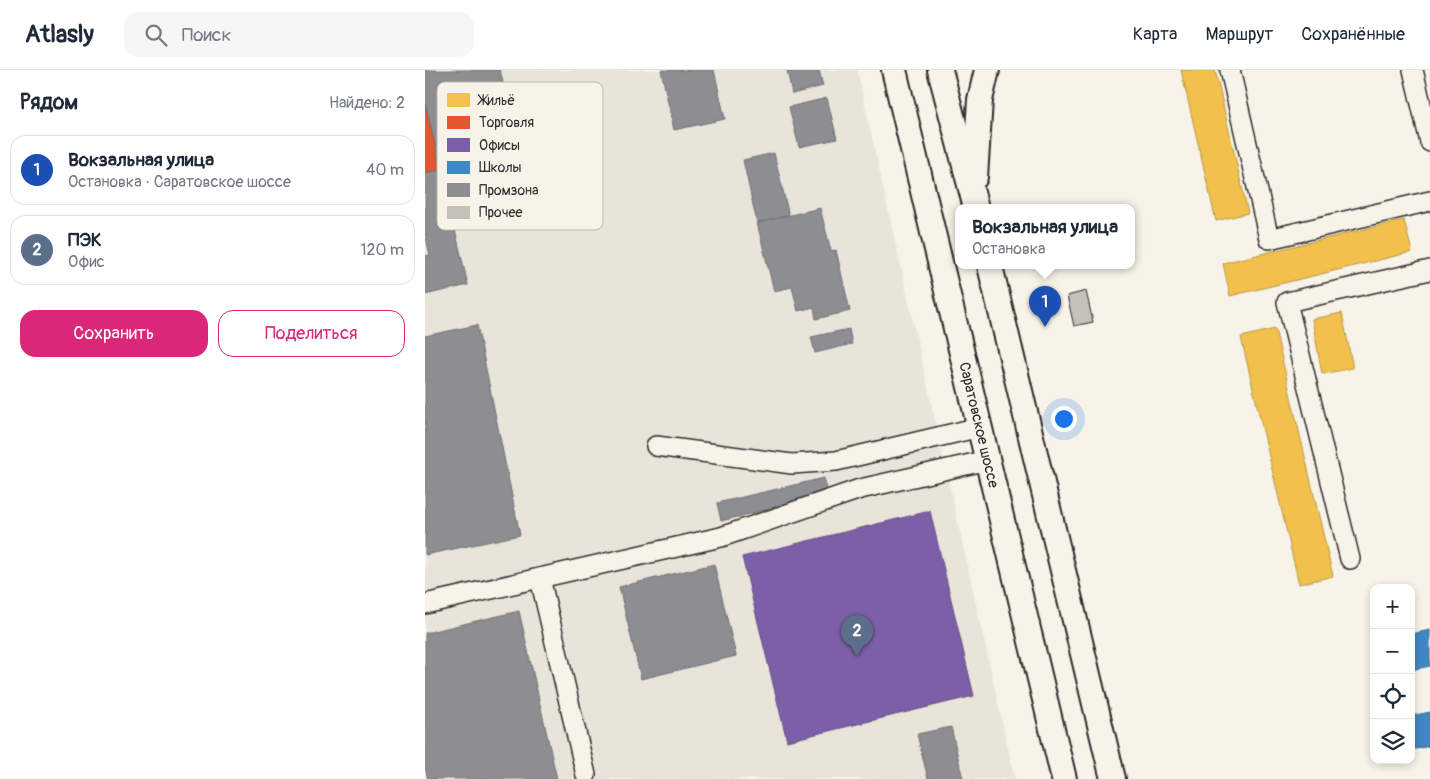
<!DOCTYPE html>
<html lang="ru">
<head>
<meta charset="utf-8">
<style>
	:root { --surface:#fff; --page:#f6f6f7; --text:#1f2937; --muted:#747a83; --line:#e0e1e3; --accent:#db2777 }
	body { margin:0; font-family:Pangolin,sans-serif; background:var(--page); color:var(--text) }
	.controls { position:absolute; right:15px; bottom:15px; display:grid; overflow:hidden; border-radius:10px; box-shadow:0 2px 8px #0003 }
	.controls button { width:45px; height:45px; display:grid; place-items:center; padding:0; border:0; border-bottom:1px solid var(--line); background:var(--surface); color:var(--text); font:25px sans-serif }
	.you { position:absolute; left:638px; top:348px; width:18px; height:18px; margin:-12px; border:4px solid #fff; border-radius:50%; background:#1a73e8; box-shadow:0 0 0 8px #1a73e833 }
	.badge { display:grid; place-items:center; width:32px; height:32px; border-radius:50%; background:var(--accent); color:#fff; font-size:16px; font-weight:700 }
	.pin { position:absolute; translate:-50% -41px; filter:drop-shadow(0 1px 2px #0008) }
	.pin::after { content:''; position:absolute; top:26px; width:18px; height:15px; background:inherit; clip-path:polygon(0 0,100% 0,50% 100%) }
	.popup { position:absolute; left:530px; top:134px; width:180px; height:65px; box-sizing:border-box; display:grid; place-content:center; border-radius:10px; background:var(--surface); filter:drop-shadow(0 1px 4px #0005); font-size:16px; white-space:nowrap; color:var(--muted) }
	.popup b { font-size:19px; color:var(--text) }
	.popup::after { content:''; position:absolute; left:50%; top:100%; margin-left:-10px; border:10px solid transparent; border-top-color:var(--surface) }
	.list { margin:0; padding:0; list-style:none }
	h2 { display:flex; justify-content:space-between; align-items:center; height:65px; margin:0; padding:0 20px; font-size:21px }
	h2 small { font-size:16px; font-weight:400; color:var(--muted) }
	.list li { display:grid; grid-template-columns:32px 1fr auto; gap:15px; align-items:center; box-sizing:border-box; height:70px; margin:0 10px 10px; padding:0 10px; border:1px solid var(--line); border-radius:15px }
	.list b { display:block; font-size:19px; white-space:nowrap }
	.list p { margin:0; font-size:16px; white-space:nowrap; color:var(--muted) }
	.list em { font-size:16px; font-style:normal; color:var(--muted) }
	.actions { display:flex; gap:10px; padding:15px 20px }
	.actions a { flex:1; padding:11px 0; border:1px solid var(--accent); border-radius:15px; text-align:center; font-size:18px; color:var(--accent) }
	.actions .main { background:var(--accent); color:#fff }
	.icon { flex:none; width:28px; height:28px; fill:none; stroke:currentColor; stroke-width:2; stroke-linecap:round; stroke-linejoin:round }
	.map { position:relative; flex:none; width:1005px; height:709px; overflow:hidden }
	header { display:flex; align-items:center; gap:30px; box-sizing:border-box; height:70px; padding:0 25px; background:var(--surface); border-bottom:1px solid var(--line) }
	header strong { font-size:24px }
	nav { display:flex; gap:28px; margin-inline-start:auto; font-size:18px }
	.search { width:350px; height:45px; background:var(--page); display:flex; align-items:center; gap:12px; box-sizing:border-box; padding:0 18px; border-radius:15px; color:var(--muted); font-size:19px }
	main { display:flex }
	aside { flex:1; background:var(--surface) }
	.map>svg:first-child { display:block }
</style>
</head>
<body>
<header>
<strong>Atlasly</strong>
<div class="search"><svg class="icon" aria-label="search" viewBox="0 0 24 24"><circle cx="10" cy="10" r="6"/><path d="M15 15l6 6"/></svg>Поиск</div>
<nav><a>Карта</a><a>Маршрут</a><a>Сохранённые</a></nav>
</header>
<main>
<aside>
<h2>Рядом<small>Найдено: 2</small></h2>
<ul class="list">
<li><span class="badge" style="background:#1a4fb4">1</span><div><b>Вокзальная улица</b><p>Остановка · Саратовское шоссе</p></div><em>40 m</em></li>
<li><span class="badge" style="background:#5c6f8a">2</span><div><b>ПЭК</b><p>Офис</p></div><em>120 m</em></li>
</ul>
<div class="actions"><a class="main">Сохранить</a><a>Поделиться</a></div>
</aside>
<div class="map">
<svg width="1005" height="709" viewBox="0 0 1005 709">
	<rect width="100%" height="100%" fill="#f7f3e8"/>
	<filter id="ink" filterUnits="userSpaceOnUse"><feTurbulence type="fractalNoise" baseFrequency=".02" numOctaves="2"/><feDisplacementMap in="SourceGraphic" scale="10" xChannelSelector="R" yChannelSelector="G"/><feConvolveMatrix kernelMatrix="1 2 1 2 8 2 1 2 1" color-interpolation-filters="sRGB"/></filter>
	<g filter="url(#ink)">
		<!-- built -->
		<polygon fill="#e8e4da" points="0,0 432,0 590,709 0,709"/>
		<!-- homes -->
		<g fill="#f2c14e" stroke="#b69444">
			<polygon points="756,0 790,0 823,143 791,151"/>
			<polygon points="979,150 987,182 805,226 798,193"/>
			<polygon points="917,243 928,298 897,304 887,249"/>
			<polygon points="850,259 908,506 874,514 816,267"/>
		</g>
		<!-- shops -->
		<polygon fill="#e4572e" stroke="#ac4a2d" points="0,32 16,100 0,103"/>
		<!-- offices -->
		<polygon fill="#7b5ea7" stroke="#634f82" points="505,441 549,626 362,671 317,487"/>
		<!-- schools -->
		<g fill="#3f88c5" stroke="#396c97">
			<polygon points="1005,560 1005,596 986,600 986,564"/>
			<polygon points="1005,642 1005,676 986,680 986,646"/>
		</g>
		<!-- industry -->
		<g fill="#8d8d92" stroke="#707073">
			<polygon points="0,0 75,0 95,81 16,100 0,32"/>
			<polygon points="236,0 289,0 300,49 249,60"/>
			<polygon points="362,0 394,0 398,16 367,24"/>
			<polygon points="402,28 412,69 374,77 364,37"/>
			<polygon points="349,83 364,146 332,153 318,90"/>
			<polygon points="16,100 43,215 0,225 0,186 5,185 0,163 0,103"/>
			<polygon points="395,138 406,181 411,180 425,241 391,249 389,237 373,241 367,217 349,221 332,153"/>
			<polygon points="52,255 95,465 0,485 0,266"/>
			<polygon points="424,259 427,274 390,283 386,267"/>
			<polygon points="399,408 403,425 296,451 292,433"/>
			<polygon points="289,494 311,586 216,609 194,517"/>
			<polygon points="94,541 132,709 3,709 0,697 0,563"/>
			<polygon points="526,657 538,709 503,709 492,664"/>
		</g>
		<!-- building -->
		<polygon fill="#c4c1b9" stroke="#2b2b2b" points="661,221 668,252 649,256 642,226"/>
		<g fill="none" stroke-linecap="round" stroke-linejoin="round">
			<defs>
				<g id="minor">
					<polyline points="805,0 844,169 1005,131"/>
					<polyline points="988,0 1005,72"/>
					<polyline points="231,376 367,394 411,391 555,357"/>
					<polyline points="925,489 862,232 1005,200"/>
					<polyline points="115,508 161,705"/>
					<polyline points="0,534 296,467 435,419 563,390"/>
				</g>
				<g id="major">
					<path id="s1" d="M469,0L639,709"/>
					<polyline points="515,0 551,138"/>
					<polyline points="550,107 555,30 562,0"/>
					<polyline points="565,196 688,709"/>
				</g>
			</defs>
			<!-- minor casing -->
			<use href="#minor" stroke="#2b2b2b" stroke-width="22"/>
			<!-- major casing -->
			<use href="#major" stroke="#2b2b2b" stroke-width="28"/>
			<!-- minor -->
			<use href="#minor" stroke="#f7f3e8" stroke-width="19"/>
			<!-- major -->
			<use href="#major" stroke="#f7f3e8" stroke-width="24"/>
		</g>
	</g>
	<g text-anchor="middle" stroke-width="5" stroke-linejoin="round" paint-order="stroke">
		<!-- street labels -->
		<g font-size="15" fill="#2b2b2b" stroke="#f7f3e8">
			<text dy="5" stroke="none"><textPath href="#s1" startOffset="365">Саратовское шоссе</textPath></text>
		</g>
	</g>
	<!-- legend -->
	<rect x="12" y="12" width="166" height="148" rx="8" fill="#f7f3e8" stroke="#bab7af" stroke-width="1"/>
	<rect x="22" y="23" width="23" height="14" fill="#f2c14e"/>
	<rect x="22" y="46" width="23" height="13" fill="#e4572e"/>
	<rect x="22" y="68" width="23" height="14" fill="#7b5ea7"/>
	<rect x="22" y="91" width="23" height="13" fill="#3f88c5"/>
	<rect x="22" y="113" width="23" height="14" fill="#8d8d92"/>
	<rect x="22" y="136" width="23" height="13" fill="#c4c1b9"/>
	<g font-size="14" fill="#2b2b2b">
		<text x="54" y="35">Жильё</text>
		<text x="54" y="57">Торговля</text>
		<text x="54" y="80">Офисы</text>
		<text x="54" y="102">Школы</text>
		<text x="54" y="125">Промзона</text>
		<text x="54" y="147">Прочее</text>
	</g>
</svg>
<div class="controls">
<button>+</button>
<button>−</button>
<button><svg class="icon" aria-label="locate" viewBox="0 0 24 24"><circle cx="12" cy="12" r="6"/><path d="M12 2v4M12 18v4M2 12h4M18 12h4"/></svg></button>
<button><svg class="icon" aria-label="layers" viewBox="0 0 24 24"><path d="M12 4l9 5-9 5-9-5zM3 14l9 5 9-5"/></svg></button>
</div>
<div class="you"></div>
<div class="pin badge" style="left:620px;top:257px;background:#1a4fb4">1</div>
<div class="popup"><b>Вокзальная улица</b>Остановка</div>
<div class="pin badge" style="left:432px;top:586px;background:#5c6f8a">2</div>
</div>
</main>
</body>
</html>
